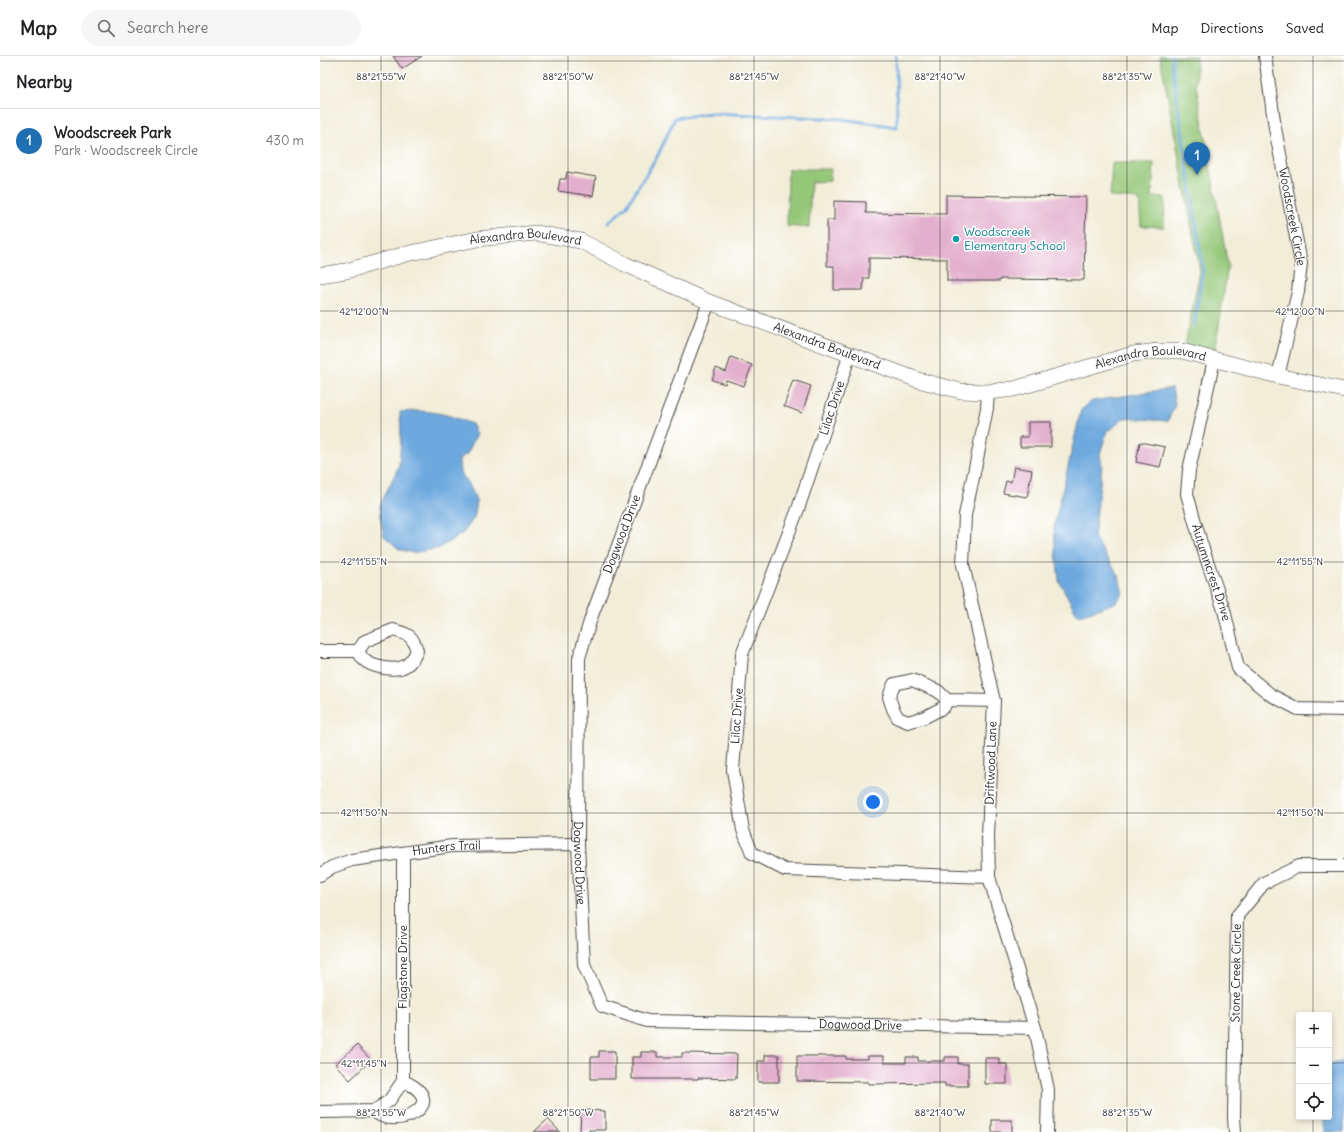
<!DOCTYPE html>
<html lang="en">
<head>
<meta charset="utf-8">
<style>
	:root { --surface:#fff; --page:#f6f6f6; --text:#202124; --muted:#757577; --line:#e0e0e0; --accent:#1f6fb2 }
	body { margin:0; font-family:Delius,sans-serif; background:var(--page); color:var(--text) }
	.controls { position:absolute; right:12px; bottom:12px; display:grid; overflow:hidden; border-radius:4px; box-shadow:0 2px 6px #0003 }
	.controls button { width:36px; height:36px; display:grid; place-items:center; padding:0; border:0; border-bottom:1px solid var(--line); background:var(--surface); color:var(--text); font:20px sans-serif }
	.you { position:absolute; left:553px; top:746px; width:14px; height:14px; margin:-10px; border:3px solid #fff; border-radius:50%; background:#1a73e8; box-shadow:0 0 0 6px #1a73e833 }
	.badge { display:grid; place-items:center; width:26px; height:26px; border-radius:50%; background:var(--accent); color:#fff; font-size:13px; font-weight:700 }
	.pin { position:absolute; translate:-50% -33px; filter:drop-shadow(0 1px 2px #0008) }
	.pin::after { content:''; position:absolute; top:21px; width:14px; height:12px; background:inherit; clip-path:polygon(0 0,100% 0,50% 100%) }
	.list { margin:0; padding:0; list-style:none }
	h2 { display:flex; justify-content:space-between; align-items:center; height:52px; margin:0; padding:0 16px; font-size:17px }
	h2 small { font-size:13px; font-weight:400; color:var(--muted) }
	.list li { display:grid; grid-template-columns:26px 1fr auto; gap:12px; align-items:center; box-sizing:border-box; height:64px; padding:0 16px; border-top:1px solid var(--line) }
	.list b { display:block; font-size:15px; white-space:nowrap }
	.list p { margin:0; font-size:13px; white-space:nowrap; color:var(--muted) }
	.list em { font-size:13px; font-style:normal; color:var(--muted) }
	.icon { flex:none; width:22px; height:22px; fill:none; stroke:currentColor; stroke-width:2; stroke-linecap:round; stroke-linejoin:round }
	.map { position:relative; flex:none; width:1024px; height:1076px; overflow:hidden }
	header { display:flex; align-items:center; gap:24px; box-sizing:border-box; height:56px; padding:0 20px; background:var(--surface); border-bottom:1px solid var(--line) }
	header strong { font-size:19px }
	nav { display:flex; gap:22px; margin-inline-start:auto; font-size:14px }
	.search { width:280px; height:36px; background:var(--page); display:flex; align-items:center; gap:10px; box-sizing:border-box; padding:0 14px; border-radius:22px; color:var(--muted); font-size:15px }
	main { display:flex }
	aside { flex:1; background:var(--surface) }
	.map>svg:first-child { display:block }
</style>
</head>
<body>
<header>
<strong>Map</strong>
<div class="search"><svg class="icon" aria-label="search" viewBox="0 0 24 24"><circle cx="10" cy="10" r="6"/><path d="M15 15l6 6"/></svg>Search here</div>
<nav><a>Map</a><a>Directions</a><a>Saved</a></nav>
</header>
<main>
<aside>
<h2>Nearby<small></small></h2>
<ul class="list">
<li><span class="badge">1</span><div><b>Woodscreek Park</b><p>Park · Woodscreek Circle</p></div><em>430 m</em></li>
</ul>
</aside>
<div class="map">
<svg width="1024" height="1076" viewBox="0 0 1024 1076">
	<rect width="100%" height="100%" fill="#fff"/>
	<filter id="ink" filterUnits="userSpaceOnUse"><feTurbulence type="fractalNoise" baseFrequency=".025" numOctaves="2"/><feDisplacementMap in="SourceGraphic" scale="8" xChannelSelector="R" yChannelSelector="G"/><feConvolveMatrix kernelMatrix="1 2 1 2 8 2 1 2 1" color-interpolation-filters="sRGB"/></filter>
	<filter id="wash" filterUnits="userSpaceOnUse"><feTurbulence type="fractalNoise" baseFrequency=".012" numOctaves="4" result="noise"/><feDisplacementMap in="SourceGraphic" scale="16" xChannelSelector="R" yChannelSelector="G"/><feGaussianBlur stdDeviation="0.9" result="paint"/><feColorMatrix in="noise" values="0 0 0 0 0 0 0 0 0 0 0 0 0 0 0 0 0 1.4 0 .05"/><feComposite in="paint" operator="in"/></filter>
	<g filter="url(#wash)">
		<rect width="100%" height="100%" fill="#f2edd8"/>
		<!-- green -->
		<g fill="#95c778" stroke="#607952">
			<polygon points="840,0 876,0 876,29 908,210 895,295 865,289 880,215"/>
			<polygon points="792,107 834,107 832,141 845,142 844,171 821,170 819,143 790,141"/>
			<polygon points="468,113 511,113 510,125 491,126 489,172 467,170"/>
		</g>
		<!-- water -->
		<g fill="#6da9de" stroke="#4c6a84">
			<polygon points="852,332 855,348 848,365 803,362 792,373 787,375 780,398 782,410 774,481 799,520 803,538 795,547 758,560 739,525 735,487 734,471 761,354 772,345"/>
			<path d="M98,355C119,356 133,360 152,368L157,378L147,398L139,403L140,416L149,428L157,446L154,462L143,477L119,492L93,497L79,493L64,480L61,466L60,449L79,410L81,382L80,356Z"/>
			<polygon points="1020,1006 1024,1008 1024,1076 1004,1076 1004,1061 1009,1061 1009,1008"/>
		</g>
		<g fill="none" stroke-linecap="round" stroke-linejoin="round">
			<!-- stream -->
			<g stroke="#6da9de" stroke-width="3">
				<polyline points="852,0 852,9 883,213 874,270"/>
				<polyline points="288,167 306,151 338,99 355,62 391,57 522,63 577,71 576,0"/>
			</g>
		</g>
		<g id="blocks">
			<!-- building -->
			<g fill="#e3afce">
				<polygon points="73,0 102,0 82,13"/>
				<polygon points="247,116 276,121 273,140 238,135 240,123 246,123"/>
				<polygon points="626,139 766,141 764,224 680,223 680,225 627,225 627,203 549,202 549,222 544,222 543,234 514,234 514,210 507,210 507,164 514,164 514,145 546,146 546,157 626,158"/>
				<polygon points="411,301 432,309 424,330 406,324 405,328 392,324 396,312 406,316"/>
				<polygon points="473,324 491,330 482,357 464,350"/>
				<polygon points="708,366 731,366 731,391 700,391 700,381 708,381"/>
				<polygon points="820,386 845,391 840,411 816,406"/>
				<polygon points="694,411 712,414 707,441 683,437 686,425 691,426"/>
				<polygon points="37,989 51,1004 30,1024 15,1008"/>
				<polygon points="279,995 295,995 295,1023 271,1023 271,1001 279,1001"/>
				<polygon points="321,996 337,996 337,1001 362,1001 362,997 417,998 416,1023 378,1022 378,1023 312,1023 312,1001 321,1001"/>
				<polygon points="445,999 459,999 459,1026 438,1026 438,1005 445,1005"/>
				<polygon points="477,1000 526,1000 526,1003 548,1003 548,1000 564,1000 564,1007 586,1007 586,1001 598,1001 598,1005 625,1005 625,1001 638,1001 638,1008 648,1008 648,1030 625,1030 625,1027 548,1028 548,1026 477,1025"/>
				<polygon points="665,1002 679,1002 679,1008 687,1008 687,1028 665,1028"/>
				<polygon points="261,1054 285,1055 285,1074 269,1074 269,1076 260,1076"/>
				<polygon points="228,1063 240,1076 214,1076"/>
				<rect x="672" y="1064" width="20" height="12"/>
			</g>
		</g>
	</g>
	<g filter="url(#ink)">
		<use href="#blocks" fill-opacity="0" stroke="#494845" stroke-width="1"/>
		<g fill="none" stroke-linecap="round" stroke-linejoin="round">
			<defs>
				<g id="minor">
					<path id="s1" d="M945,0L955,72L981,207L978,236L958,320"/>
					<path id="s2" d="M389,246L271,562L259,602L258,788L264,909L282,950L327,965L715,972"/>
					<polyline points="530,298 478,453 422,598 413,714 423,774 432,797 465,814 669,821"/>
					<path id="s3" d="M894,304L869,414L867,438L881,487L904,554L918,612L951,639L978,653L1024,654"/>
					<polyline points="668,336 667,352 658,398 645,459 643,509 674,645 668,780 669,821 715,972 728,1034 727,1076"/>
					<path d="M73,574C88,578 93,579 97,595C94,601 91,607 85,610C75,616 51,611 43,603C41,601 40,597 38,595L45,585Z"/>
					<polyline points="0,595 38,595"/>
					<polyline points="627,644 624,651 605,661 588,666 578,662 573,653 569,641 574,628 592,624 618,635 627,644 674,645"/>
					<path id="s4" d="M0,819L12,811L32,804L132,790L258,788"/>
					<path d="M54,1055C77,1076 133,1046 83,1025"/>
					<polyline points="0,1056 54,1055 69,1045 83,1025 83,797"/>
					<path id="s5" d="M915,1076L914,1061L917,860L944,827L979,810H1024"/>
				</g>
				<g id="tertiary">
					<path id="s6" d="M0,219L26,215L86,198L157,183L216,177L261,185L305,208L389,246L598,324L641,335L668,336L694,333L813,298L838,295H862L958,320L1024,334"/>
				</g>
			</defs>
			<!-- minor casing -->
			<use href="#minor" stroke="#494845" stroke-width="14"/>
			<!-- tertiary casing -->
			<use href="#tertiary" stroke="#494845" stroke-width="16"/>
			<!-- minor -->
			<use href="#minor" stroke="#fff" stroke-width="12"/>
			<!-- tertiary -->
			<use href="#tertiary" stroke="#fff" stroke-width="15"/>
		</g>
	</g>
	<!-- ticks -->
	<path fill="none" stroke="#2b2b2b" stroke-width="1" stroke-opacity="0.45" d="M61,0V1076M248,0V1076M434,0V1076M620,0V1076M807,0V1076M993,0V959M0,5H1024M0,255H1024M0,506H1024M0,757H1024M0,1007H979M1009,1007H1024M993,1061V1076"/>
	<!-- markers -->
	<circle fill="#0f9aa8" stroke="#fff" stroke-width="1.5" cx="636" cy="183" r="4"/>
	<g text-anchor="middle" stroke-width="3" stroke-linejoin="round" paint-order="stroke">
		<!-- street labels -->
		<g font-size="12" fill="#2b2b2b" stroke="#fff">
			<text dy="4" stroke="none"><textPath href="#s1" startOffset="163">Woodscreek Circle</textPath></text>
			<text dy="4" stroke="none"><textPath href="#s6" startOffset="210">Alexandra Boulevard</textPath></text>
			<text dy="4" stroke="none"><textPath href="#s6" startOffset="534">Alexandra Boulevard</textPath></text>
			<text dy="4" stroke="none"><textPath href="#s6" startOffset="870">Alexandra Boulevard</textPath></text>
			<text transform="translate(512 352) rotate(-72)" y="4">Lilac Drive</text>
			<text transform="translate(302 478) rotate(-69)" y="4">Dogwood Drive</text>
			<text dy="4" stroke="none"><textPath href="#s3" startOffset="219">Autumncrest Drive</textPath></text>
			<text transform="translate(417 660) rotate(-86)" y="4">Lilac Drive</text>
			<text transform="translate(671 707) rotate(-88)" y="4">Driftwood Lane</text>
			<text dy="4" stroke="none"><textPath href="#s4" startOffset="131">Hunters Trail</textPath></text>
			<text dy="4" stroke="none"><textPath href="#s2" startOffset="584">Dogwood Drive</textPath></text>
			<text transform="translate(83 911) rotate(-90)" y="4">Flagstone Drive</text>
			<text dy="4" stroke="none"><textPath href="#s5" startOffset="159">Stone Creek Circle</textPath></text>
			<text dy="4" stroke="none"><textPath href="#s2" startOffset="992">Dogwood Drive</textPath></text>
		</g>
		<!-- culture labels -->
		<g font-size="12" fill="#0d838f" stroke="#fff" text-anchor="start">
			<text x="644" y="180">Woodscreek<tspan x="644" dy="14">Elementary School</tspan></text>
		</g>
	</g>
	<g font-size="10" text-anchor="middle" fill="#2b2b2b" stroke="#fff" stroke-width="3" stroke-linejoin="round" paint-order="stroke">
		<text x="61" y="24">88°21'55"W</text>
		<text x="248" y="24">88°21'50"W</text>
		<text x="434" y="24">88°21'45"W</text>
		<text x="620" y="24">88°21'40"W</text>
		<text x="807" y="24">88°21'35"W</text>
		<text x="44" y="259">42°12'00"N</text>
		<text x="980" y="259">42°12'00"N</text>
		<text x="44" y="509">42°11'55"N</text>
		<text x="980" y="509">42°11'55"N</text>
		<text x="44" y="760">42°11'50"N</text>
		<text x="980" y="760">42°11'50"N</text>
		<text x="44" y="1011">42°11'45"N</text>
		<text x="61" y="1060">88°21'55"W</text>
		<text x="248" y="1060">88°21'50"W</text>
		<text x="434" y="1060">88°21'45"W</text>
		<text x="620" y="1060">88°21'40"W</text>
		<text x="807" y="1060">88°21'35"W</text>
	</g>
</svg>
<div class="controls">
<button>+</button>
<button>−</button>
<button><svg class="icon" aria-label="locate" viewBox="0 0 24 24"><circle cx="12" cy="12" r="6"/><path d="M12 2v4M12 18v4M2 12h4M18 12h4"/></svg></button>
</div>
<div class="you"></div>
<div class="pin badge" style="left:877px;top:119px">1</div>
</div>
</main>
</body>
</html>
